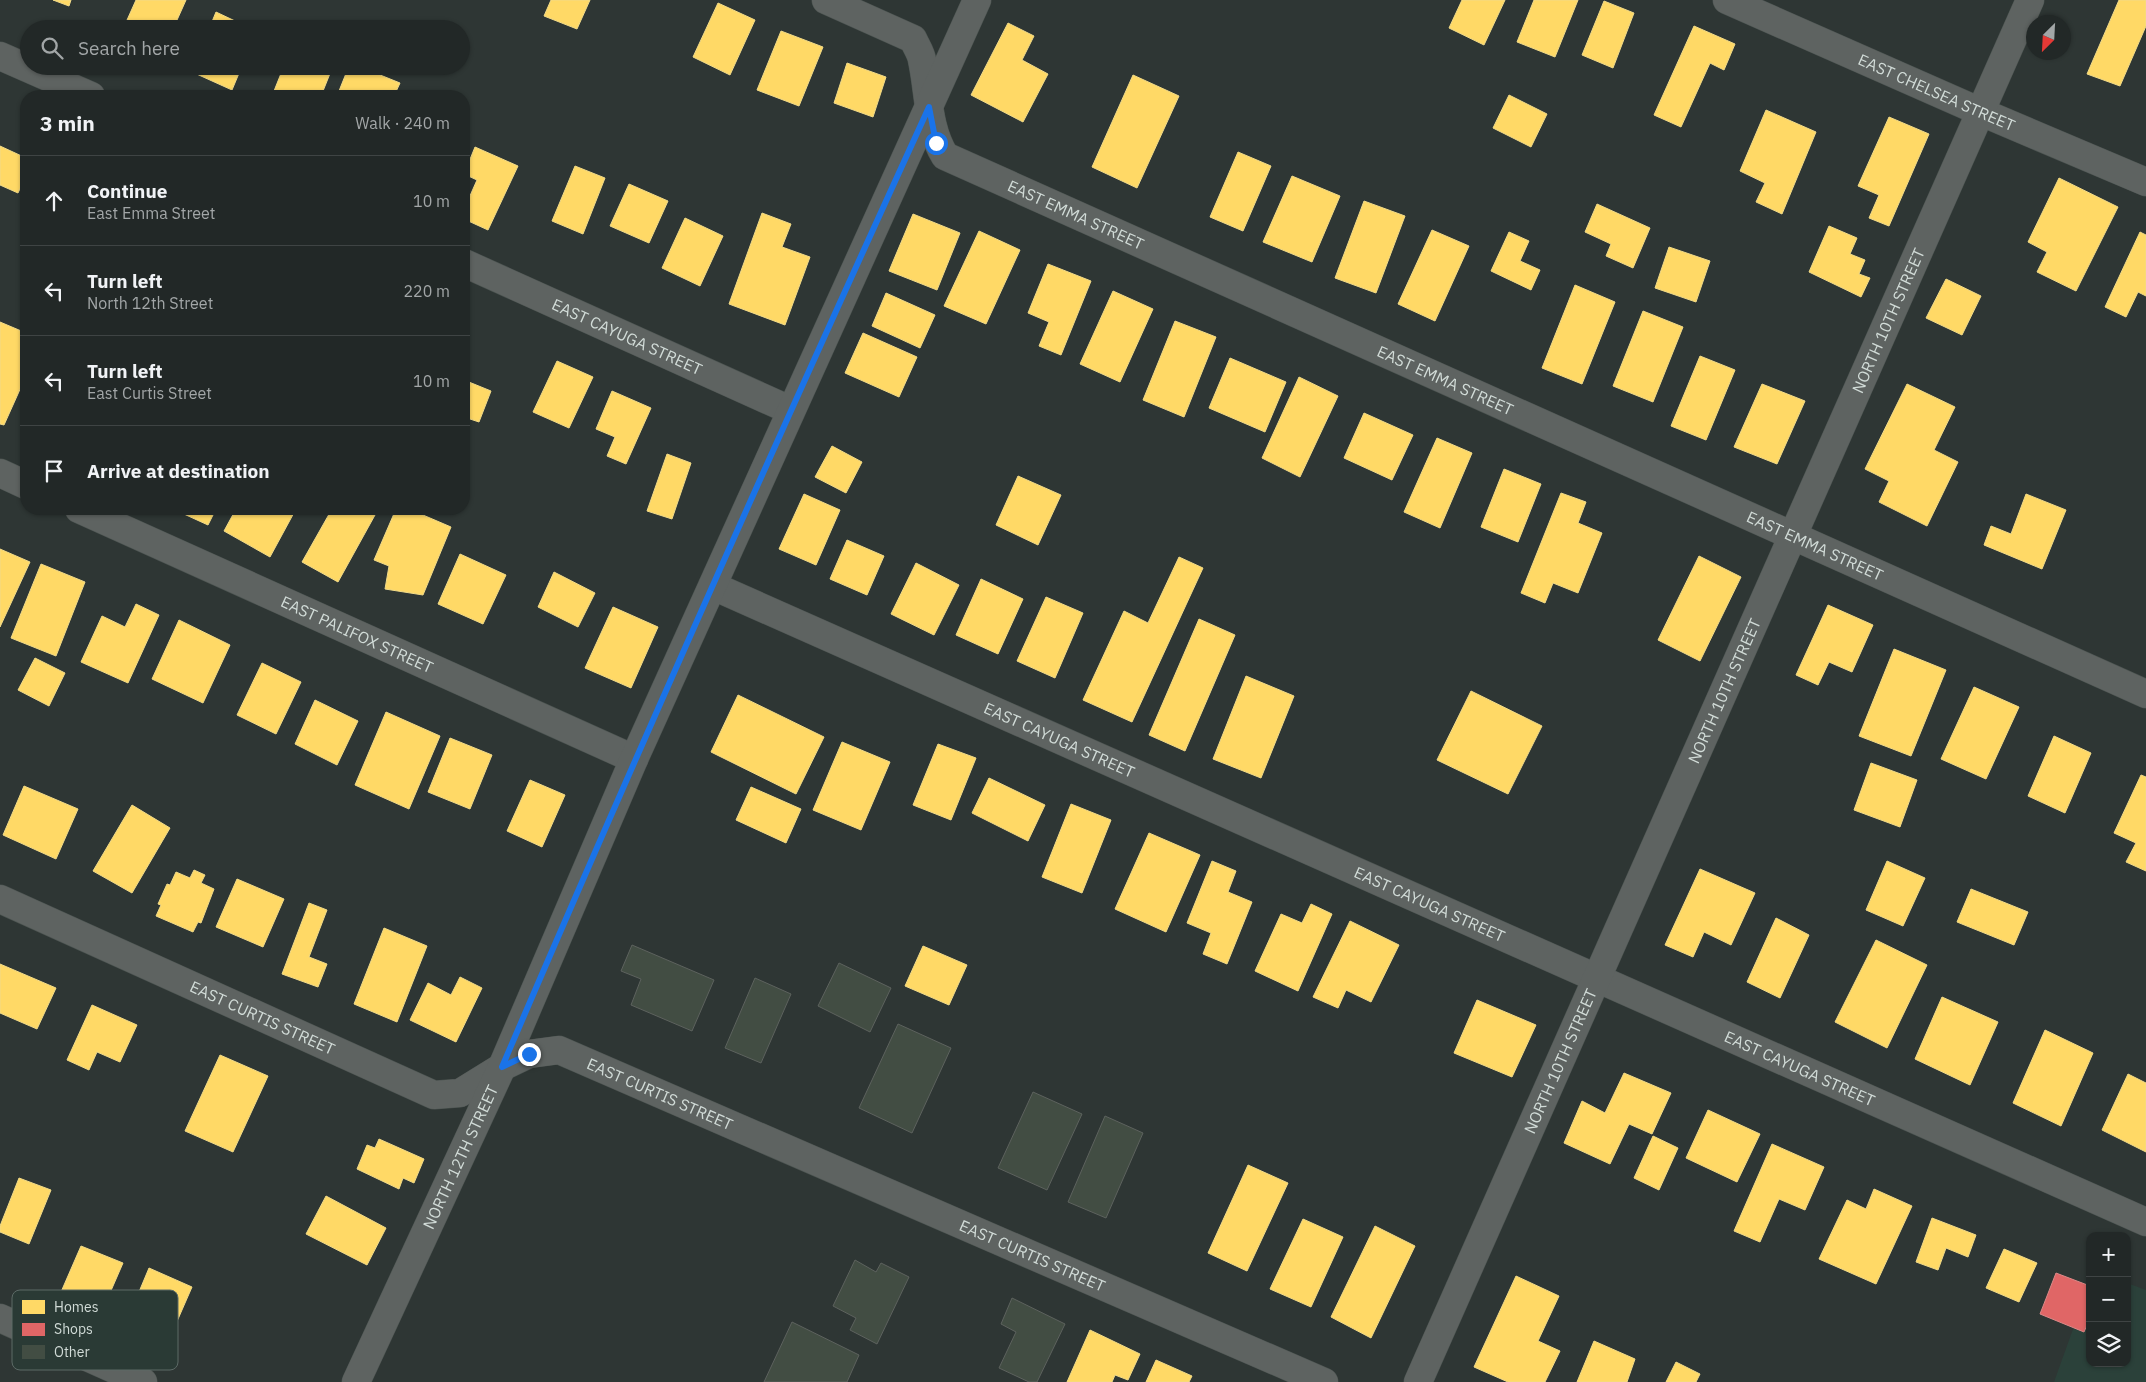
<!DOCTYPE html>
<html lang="en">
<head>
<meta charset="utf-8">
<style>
	:root { --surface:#222827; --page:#2a302f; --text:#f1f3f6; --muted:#a2a6a7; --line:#3f4444 }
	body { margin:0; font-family:"IBM Plex Sans",sans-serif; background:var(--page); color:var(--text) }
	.controls { position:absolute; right:15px; bottom:15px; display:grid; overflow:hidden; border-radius:10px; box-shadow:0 1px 4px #0004 }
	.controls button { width:45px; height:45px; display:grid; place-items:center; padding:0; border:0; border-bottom:1px solid var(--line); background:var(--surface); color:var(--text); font:25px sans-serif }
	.compass { position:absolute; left:2026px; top:15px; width:45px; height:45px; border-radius:50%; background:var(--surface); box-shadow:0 1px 4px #0004; rotate:204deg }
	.stop { position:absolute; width:15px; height:15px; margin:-11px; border:4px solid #1a73e8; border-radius:50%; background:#fff }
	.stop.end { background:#1a73e8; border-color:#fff; box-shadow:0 1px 5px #0008 }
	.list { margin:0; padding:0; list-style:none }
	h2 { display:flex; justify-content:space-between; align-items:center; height:65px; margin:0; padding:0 20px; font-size:21px }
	h2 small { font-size:16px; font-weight:400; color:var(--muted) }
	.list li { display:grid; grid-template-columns:32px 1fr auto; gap:15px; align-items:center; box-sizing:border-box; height:90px; padding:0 20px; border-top:1px solid var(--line) }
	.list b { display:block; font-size:19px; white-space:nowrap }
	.list p { margin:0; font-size:16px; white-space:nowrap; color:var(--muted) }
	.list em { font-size:16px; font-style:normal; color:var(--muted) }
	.icon { flex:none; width:28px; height:28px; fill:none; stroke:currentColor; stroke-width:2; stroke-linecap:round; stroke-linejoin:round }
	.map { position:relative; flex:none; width:2146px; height:1382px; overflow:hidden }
	.search { position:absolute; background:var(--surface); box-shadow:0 1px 4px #0004; left:20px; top:20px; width:450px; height:55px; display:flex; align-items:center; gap:12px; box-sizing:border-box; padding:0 18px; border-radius:28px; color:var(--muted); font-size:19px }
	.panel { position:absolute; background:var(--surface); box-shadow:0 1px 4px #0004; left:20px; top:90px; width:450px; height:425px; border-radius:20px }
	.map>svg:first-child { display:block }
</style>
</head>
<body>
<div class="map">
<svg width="2146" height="1382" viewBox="0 0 2146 1382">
	<rect width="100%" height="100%" fill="#2e3634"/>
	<!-- built -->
	<polygon fill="#2b413a" points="2090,1282 2090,1363 2127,1363 2127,1283 2146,1290 2146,1382 2054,1382"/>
	<!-- homes -->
	<g fill="#ffd966" stroke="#f1da88">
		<polygon points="53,0 71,0 69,6"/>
		<polygon points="136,0 186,0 173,29 123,29"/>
		<polygon points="551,0 590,0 577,29 544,16"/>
		<polygon points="1462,0 1505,0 1484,45 1449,28"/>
		<polygon points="1534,0 1578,0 1555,57 1517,42"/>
		<polygon points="2119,0 2146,0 2146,26 2120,86 2087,74"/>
		<polygon points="1604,1 1634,13 1613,68 1582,55"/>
		<polygon points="718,3 755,20 730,75 693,57"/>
		<polygon points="216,12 252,29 209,29"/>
		<polygon points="1008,23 1034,36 1022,60 1048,74 1023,122 971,95"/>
		<polygon points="1694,26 1735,44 1724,70 1710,63 1681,127 1654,115"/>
		<polygon points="781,31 823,47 799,106 757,90"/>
		<polygon points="847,63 886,77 873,117 834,103"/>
		<polygon points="192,66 242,66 232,90 190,71"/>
		<polygon points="284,66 333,66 321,96 272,96"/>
		<polygon points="349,66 358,66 400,83 394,96 337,96"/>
		<polygon points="1133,75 1179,96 1137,188 1092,167"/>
		<polygon points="1509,95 1547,114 1531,147 1493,128"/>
		<polygon points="1766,110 1816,132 1782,214 1756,202 1765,183 1740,171"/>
		<polygon points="1889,117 1929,134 1889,226 1869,218 1879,195 1858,186"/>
		<polygon points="0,146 26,158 26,176 18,193 0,185"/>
		<polygon points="475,147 518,166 488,230 464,219 465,207 477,180 464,174"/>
		<polygon points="1238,152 1271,166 1243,231 1210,217"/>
		<polygon points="575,166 605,178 583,234 552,221"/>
		<polygon points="1292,176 1340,196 1312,262 1263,242"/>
		<polygon points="2059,178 2118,207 2076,291 2037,272 2047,252 2028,242"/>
		<polygon points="629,184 668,201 649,243 610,226"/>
		<polygon points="1364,201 1405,216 1376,293 1335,278"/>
		<polygon points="1597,204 1650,228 1633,268 1606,256 1611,244 1585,232"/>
		<polygon points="762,213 791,224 782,247 810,257 785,325 729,304"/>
		<polygon points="913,214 960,233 937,290 889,271"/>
		<polygon points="685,218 723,236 700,286 662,268"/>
		<polygon points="1829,226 1857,238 1850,254 1865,260 1859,274 1870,278 1861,297 1809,272"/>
		<polygon points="1432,230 1469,246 1435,321 1398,304"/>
		<polygon points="979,231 1020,250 986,324 944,306"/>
		<polygon points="1509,232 1529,241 1520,261 1540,270 1531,290 1491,271"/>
		<polygon points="2140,232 2146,235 2146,296 2138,292 2126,317 2105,307"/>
		<polygon points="1669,247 1710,261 1696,302 1655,288"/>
		<polygon points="1048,264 1091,281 1061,355 1039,346 1049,322 1028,313"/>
		<polygon points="1946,279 1981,296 1962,335 1926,318"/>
		<polygon points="1575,285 1615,302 1582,384 1542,368"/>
		<polygon points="1113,291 1153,309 1120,382 1080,364"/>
		<polygon points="886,293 935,315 920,348 872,326"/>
		<polygon points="1643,311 1683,327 1653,402 1613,386"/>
		<polygon points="1175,321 1216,337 1184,417 1143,400"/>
		<polygon points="0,322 26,333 26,376 4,425 0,424"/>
		<polygon points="863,333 917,357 899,397 845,373"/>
		<polygon points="1700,356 1735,370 1706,440 1671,426"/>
		<polygon points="1230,358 1286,382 1265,432 1209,408"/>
		<polygon points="557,361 593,377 569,428 533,412"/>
		<polygon points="1299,377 1338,396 1300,477 1262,458"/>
		<polygon points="464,380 491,391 479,422 464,417"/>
		<polygon points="1762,384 1805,401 1777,464 1734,447"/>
		<polygon points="1907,384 1955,407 1934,450 1958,462 1927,526 1879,502 1889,481 1865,469"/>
		<polygon points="612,391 651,408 626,464 607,456 615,437 596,429"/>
		<polygon points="1364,413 1413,435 1392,480 1344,458"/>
		<polygon points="1437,438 1472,453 1440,528 1404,512"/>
		<polygon points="832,446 862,462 846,493 815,477"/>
		<polygon points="667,454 691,463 672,519 647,511"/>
		<polygon points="1504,469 1541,484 1518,542 1481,527"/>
		<polygon points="1018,476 1061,495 1038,545 996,525"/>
		<polygon points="1561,493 1586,502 1578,523 1602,533 1578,593 1553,583 1545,603 1521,593"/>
		<polygon points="804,494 840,510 816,565 779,549"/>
		<polygon points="2026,494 2066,510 2042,569 1984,545 1991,526 2011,534"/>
		<polygon points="173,509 216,509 208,525"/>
		<polygon points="236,509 296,509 270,557 224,531"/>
		<polygon points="332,509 363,509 375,515 338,582 302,562"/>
		<polygon points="396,509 409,509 451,527 423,595 385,589 389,566 374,560"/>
		<polygon points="847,540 884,556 867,595 830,579"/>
		<polygon points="0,549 30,562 0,627"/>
		<polygon points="460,554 506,575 483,624 438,604"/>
		<polygon points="1699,556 1741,577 1700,661 1658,640"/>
		<polygon points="1179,557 1203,568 1132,722 1083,700 1124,611 1148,623"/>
		<polygon points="916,563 959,585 934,635 891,614"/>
		<polygon points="41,564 85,582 56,656 11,638"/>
		<polygon points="554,572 595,593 578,627 538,607"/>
		<polygon points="981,579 1023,599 998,654 956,635"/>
		<polygon points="1046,597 1083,613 1055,678 1017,661"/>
		<polygon points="136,604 159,615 128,683 81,662 102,616 125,627"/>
		<polygon points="1828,605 1873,625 1852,672 1829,662 1818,685 1796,675"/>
		<polygon points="613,607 658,627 631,688 585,668"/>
		<polygon points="1199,619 1235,635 1185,751 1149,735"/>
		<polygon points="179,620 230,645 203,703 152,679"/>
		<polygon points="1894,649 1946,670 1911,756 1859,736"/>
		<polygon points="35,658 65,673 49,706 18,690"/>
		<polygon points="262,663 301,682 276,734 237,715"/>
		<polygon points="1246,676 1294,696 1261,778 1213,759"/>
		<polygon points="1974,687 2019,707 1986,779 1941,759"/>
		<polygon points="1471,691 1542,726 1508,794 1437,760"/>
		<polygon points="738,695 824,737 796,794 711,752"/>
		<polygon points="315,700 358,721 337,765 295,744"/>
		<polygon points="386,712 440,736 409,809 355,785"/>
		<polygon points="2054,736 2091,753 2065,813 2028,796"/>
		<polygon points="450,738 492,755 470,809 428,792"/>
		<polygon points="842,742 890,762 861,830 813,810"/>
		<polygon points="938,744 976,758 951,820 913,805"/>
		<polygon points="1871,763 1917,780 1900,827 1854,810"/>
		<polygon points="2141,775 2146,777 2146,871 2126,862 2136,843 2114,833"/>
		<polygon points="989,778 1045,805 1028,841 972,813"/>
		<polygon points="530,780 565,795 542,847 507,831"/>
		<polygon points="24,786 78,809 56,859 3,835"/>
		<polygon points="751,787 801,809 786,843 736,820"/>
		<polygon points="1071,804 1111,820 1082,893 1042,877"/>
		<polygon points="132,805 170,828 132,893 93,871"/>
		<polygon points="1149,833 1200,855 1166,932 1115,909"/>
		<polygon points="1212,861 1236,871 1228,892 1252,902 1227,964 1203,954 1211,933 1187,923"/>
		<polygon points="1887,861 1925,878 1903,926 1866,910"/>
		<polygon points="1700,869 1755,893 1731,945 1704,932 1693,957 1665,945"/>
		<polygon points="194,870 205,875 201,883 214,889 201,923 198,922 193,932 156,916 161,905 158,904 167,884 170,885 176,872 190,878"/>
		<polygon points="237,879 284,899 263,947 216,927"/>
		<polygon points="1971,889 2028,912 2014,945 1957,922"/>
		<polygon points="309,903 327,910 309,957 327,964 318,987 282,974"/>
		<polygon points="1311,904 1332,914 1298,991 1255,971 1281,914 1302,923"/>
		<polygon points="1776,918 1809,935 1780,998 1747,982"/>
		<polygon points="1350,921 1399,945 1371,1002 1346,990 1338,1008 1313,997"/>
		<polygon points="384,928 427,946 397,1022 354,1004"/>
		<polygon points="1876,940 1927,965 1887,1048 1835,1022"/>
		<polygon points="923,946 967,965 949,1005 905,986"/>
		<polygon points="0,964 56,988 37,1029 0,1013"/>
		<polygon points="460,977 482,988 456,1042 410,1020 428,983 451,995"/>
		<polygon points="1942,997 1998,1022 1970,1085 1915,1059"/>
		<polygon points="1477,1000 1536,1025 1512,1077 1454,1053"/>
		<polygon points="92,1005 137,1025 120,1062 97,1052 89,1070 67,1060"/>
		<polygon points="2045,1030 2093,1053 2061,1126 2013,1103"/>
		<polygon points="220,1055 268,1076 233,1152 185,1131"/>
		<polygon points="1624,1073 1671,1093 1652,1134 1629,1124 1610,1164 1564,1143 1582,1101 1605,1113"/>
		<polygon points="2128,1074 2146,1083 2146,1152 2102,1130"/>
		<polygon points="1708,1110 1760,1134 1737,1182 1686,1158"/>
		<polygon points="1653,1136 1678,1148 1659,1190 1634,1178"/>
		<polygon points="379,1139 424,1159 414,1183 403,1178 399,1189 357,1169 367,1145 375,1148"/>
		<polygon points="1772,1144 1824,1167 1805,1210 1779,1199 1760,1242 1734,1231"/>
		<polygon points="1248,1165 1288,1183 1247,1271 1208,1253"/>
		<polygon points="19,1178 51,1190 29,1244 0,1232 0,1226"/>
		<polygon points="1874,1189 1912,1206 1876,1284 1819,1259 1847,1200 1866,1209"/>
		<polygon points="326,1196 386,1228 367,1265 306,1234"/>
		<polygon points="1932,1218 1976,1235 1968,1257 1946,1248 1938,1270 1916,1262"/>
		<polygon points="1303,1219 1343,1237 1311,1307 1270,1289"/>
		<polygon points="1375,1226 1415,1246 1371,1338 1331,1317"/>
		<polygon points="81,1246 123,1263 103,1309 61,1292"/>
		<polygon points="2004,1249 2037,1263 2019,1302 1986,1288"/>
		<polygon points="149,1268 192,1287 168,1342 126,1323"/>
		<polygon points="1516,1276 1559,1296 1538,1341 1560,1351 1545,1382 1508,1382 1474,1367"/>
		<polygon points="1090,1330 1140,1354 1128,1380 1115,1375 1112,1382 1067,1382"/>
		<polygon points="1594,1341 1635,1359 1627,1382 1577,1382"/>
		<polygon points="1156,1360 1192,1376 1189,1382 1146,1382"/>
		<polygon points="1676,1362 1700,1374 1696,1382 1666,1382"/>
	</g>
	<!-- shops -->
	<polygon fill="#e06666" stroke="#dc8988" points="2056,1273 2090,1286 2090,1318 2084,1332 2040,1314"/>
	<!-- building -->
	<g fill="#424d43" stroke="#5d625e">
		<polygon points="632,945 714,980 692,1031 631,1005 641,979 621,971"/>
		<polygon points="839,963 891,988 870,1032 818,1006"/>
		<polygon points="755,978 791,994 761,1063 725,1048"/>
		<polygon points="898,1024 951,1048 912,1133 859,1108"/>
		<polygon points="1033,1092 1082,1114 1047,1190 998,1168"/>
		<polygon points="1105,1116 1143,1133 1106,1218 1068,1202"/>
		<polygon points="855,1260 876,1272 881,1263 909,1277 877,1344 850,1330 856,1318 833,1306"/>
		<polygon points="1012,1298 1065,1324 1037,1382 1029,1382 999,1368 1016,1332 1001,1324"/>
		<polygon points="792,1322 859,1355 847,1382 764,1382"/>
	</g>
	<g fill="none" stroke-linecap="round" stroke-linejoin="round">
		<defs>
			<g id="minor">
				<path id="s1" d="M826,0L913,39C916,46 921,53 922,60C929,92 927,127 945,156L2146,694"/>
				<path id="s2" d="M1727,0L1981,112L2146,182"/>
				<polyline points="0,56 91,96"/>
				<path id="s3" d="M464,263L790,410"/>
				<polyline points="0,473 26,485"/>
				<path id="s4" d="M79,509L634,759"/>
				<path id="s5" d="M713,586L2146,1222"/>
				<path id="s6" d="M0,899L434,1095L460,1093L502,1067L529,1054L559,1050L1324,1382"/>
				<polyline points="0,1318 143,1382"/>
				<path id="s7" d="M356,1382L502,1067L634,759L977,0"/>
				<path id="s8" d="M1418,1382L2030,0"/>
			</g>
		</defs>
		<!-- minor casing -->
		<use href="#minor" stroke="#4b5350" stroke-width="29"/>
		<!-- minor -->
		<use href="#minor" stroke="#5e6361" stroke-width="28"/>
	</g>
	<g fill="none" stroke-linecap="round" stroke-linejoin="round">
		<!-- route -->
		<path stroke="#1a73e8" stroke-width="6" d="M529,1054L502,1067C640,745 783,426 929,107L936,143"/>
	</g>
	<g text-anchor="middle" stroke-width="5" stroke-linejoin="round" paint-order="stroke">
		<!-- street labels -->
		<g font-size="16" fill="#d1dbd7" stroke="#2a3a35">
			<text dy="6" stroke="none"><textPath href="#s2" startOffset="229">EAST CHELSEA STREET</textPath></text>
			<text dy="6" stroke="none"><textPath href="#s1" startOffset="361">EAST EMMA STREET</textPath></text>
			<text dy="6" stroke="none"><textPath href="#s8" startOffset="1161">NORTH 10TH STREET</textPath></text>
			<text dy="6" stroke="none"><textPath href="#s3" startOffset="179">EAST CAYUGA STREET</textPath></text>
			<text dy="6" stroke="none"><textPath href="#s1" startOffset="766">EAST EMMA STREET</textPath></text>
			<text dy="6" stroke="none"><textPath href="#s1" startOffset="1171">EAST EMMA STREET</textPath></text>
			<text dy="6" stroke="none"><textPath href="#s4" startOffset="305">EAST PALIFOX STREET</textPath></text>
			<text dy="6" stroke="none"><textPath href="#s8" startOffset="756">NORTH 10TH STREET</textPath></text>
			<text dy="6" stroke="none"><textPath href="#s5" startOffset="379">EAST CAYUGA STREET</textPath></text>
			<text dy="6" stroke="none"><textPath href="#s5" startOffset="784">EAST CAYUGA STREET</textPath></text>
			<text dy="6" stroke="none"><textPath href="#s6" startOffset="288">EAST CURTIS STREET</textPath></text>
			<text dy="6" stroke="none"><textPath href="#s8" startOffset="351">NORTH 10TH STREET</textPath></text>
			<text dy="6" stroke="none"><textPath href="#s5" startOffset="1189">EAST CAYUGA STREET</textPath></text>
			<text dy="6" stroke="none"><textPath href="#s6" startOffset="722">EAST CURTIS STREET</textPath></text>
			<text dy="6" stroke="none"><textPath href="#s7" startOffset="248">NORTH 12TH STREET</textPath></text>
			<text dy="6" stroke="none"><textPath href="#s6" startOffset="1128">EAST CURTIS STREET</textPath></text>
		</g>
	</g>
	<!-- legend -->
	<rect x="12" y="1290" width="166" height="80" rx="8" fill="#2a3a35" stroke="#5c6a66" stroke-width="1"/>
	<rect x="22" y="1300" width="23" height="14" fill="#ffd966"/>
	<rect x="22" y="1323" width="23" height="13" fill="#e06666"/>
	<rect x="22" y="1345" width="23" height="14" fill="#424d43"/>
	<g font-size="14" fill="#d1dbd7">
		<text x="54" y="1312">Homes</text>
		<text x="54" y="1334">Shops</text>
		<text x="54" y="1357">Other</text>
	</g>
</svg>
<div class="controls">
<button>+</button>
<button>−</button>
<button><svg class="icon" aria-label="layers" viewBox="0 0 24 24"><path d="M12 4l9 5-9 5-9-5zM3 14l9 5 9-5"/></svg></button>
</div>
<svg class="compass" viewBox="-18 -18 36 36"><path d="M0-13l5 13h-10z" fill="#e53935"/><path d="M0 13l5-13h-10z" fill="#a2a6a7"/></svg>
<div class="stop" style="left:936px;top:143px"></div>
<div class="stop end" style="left:529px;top:1054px"></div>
<div class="search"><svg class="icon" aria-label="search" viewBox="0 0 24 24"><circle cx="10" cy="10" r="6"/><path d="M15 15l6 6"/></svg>Search here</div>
<section class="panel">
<h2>3 min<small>Walk · 240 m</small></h2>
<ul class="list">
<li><svg class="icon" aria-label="ahead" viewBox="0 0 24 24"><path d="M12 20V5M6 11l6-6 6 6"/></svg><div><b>Continue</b><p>East Emma Street</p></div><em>10 m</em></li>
<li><svg class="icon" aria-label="left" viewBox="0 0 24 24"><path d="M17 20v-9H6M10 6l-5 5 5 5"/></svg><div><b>Turn left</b><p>North 12th Street</p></div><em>220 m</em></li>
<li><svg class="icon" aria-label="left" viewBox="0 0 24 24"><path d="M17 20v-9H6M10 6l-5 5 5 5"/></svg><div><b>Turn left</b><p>East Curtis Street</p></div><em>10 m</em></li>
<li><svg class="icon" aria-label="arrive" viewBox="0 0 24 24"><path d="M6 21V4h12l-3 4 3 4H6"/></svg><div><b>Arrive at destination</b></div></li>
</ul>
</section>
</div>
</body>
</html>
